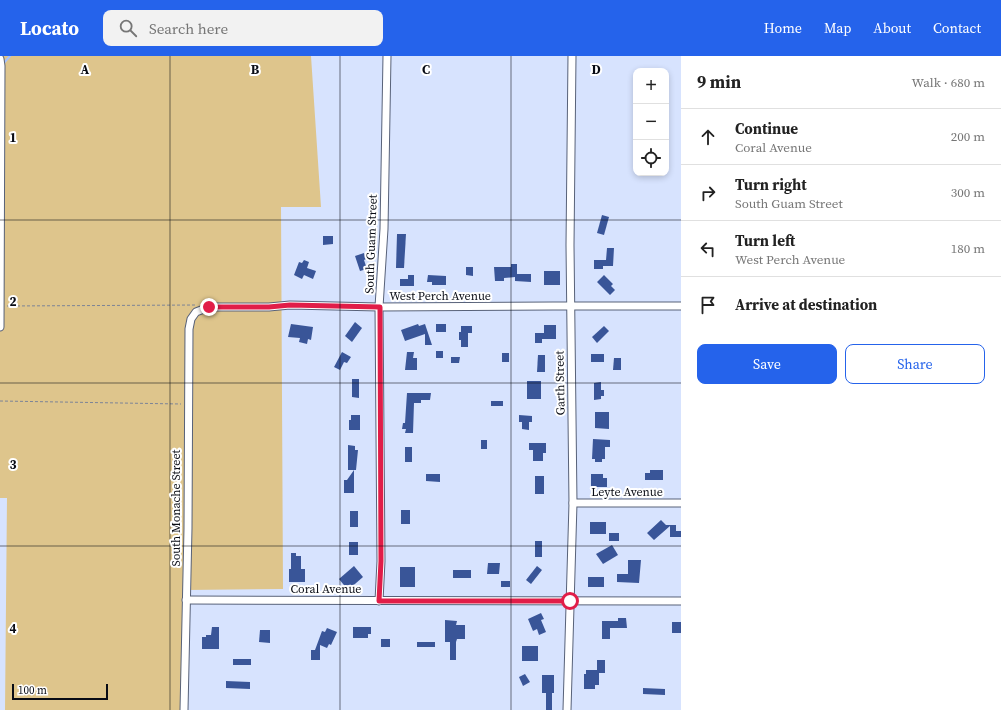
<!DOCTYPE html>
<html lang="en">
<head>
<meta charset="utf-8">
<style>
	:root { --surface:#fff; --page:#f2f2f2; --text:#222; --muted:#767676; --line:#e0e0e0; --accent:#2563eb }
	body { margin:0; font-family:"Source Serif 4",serif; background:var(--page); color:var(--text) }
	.controls { position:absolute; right:12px; top:12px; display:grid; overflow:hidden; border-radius:8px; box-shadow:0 2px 6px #0003 }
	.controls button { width:36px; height:36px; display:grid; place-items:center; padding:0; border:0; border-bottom:1px solid var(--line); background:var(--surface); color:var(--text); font:20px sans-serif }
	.scale { position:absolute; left:12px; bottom:10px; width:96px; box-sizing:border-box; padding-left:4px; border:2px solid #080b14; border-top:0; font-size:11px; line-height:14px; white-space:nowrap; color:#080b14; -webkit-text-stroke:3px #fff; paint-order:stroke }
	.stop { position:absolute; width:12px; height:12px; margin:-9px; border:3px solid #e11d48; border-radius:50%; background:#fff }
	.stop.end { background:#e11d48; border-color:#fff; box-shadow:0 1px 4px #0008 }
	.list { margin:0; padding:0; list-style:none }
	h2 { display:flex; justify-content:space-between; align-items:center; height:52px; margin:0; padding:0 16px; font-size:17px }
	h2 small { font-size:13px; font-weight:400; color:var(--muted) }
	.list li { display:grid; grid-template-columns:26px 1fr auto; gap:12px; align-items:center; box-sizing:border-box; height:56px; padding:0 16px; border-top:1px solid var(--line) }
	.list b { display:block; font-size:15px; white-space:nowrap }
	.list p { margin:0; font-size:13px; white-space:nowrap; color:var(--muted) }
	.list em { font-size:13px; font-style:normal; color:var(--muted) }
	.actions { display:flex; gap:8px; padding:12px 16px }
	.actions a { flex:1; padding:9px 0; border:1px solid var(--accent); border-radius:8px; text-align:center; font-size:14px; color:var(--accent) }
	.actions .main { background:var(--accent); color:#fff }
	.icon { flex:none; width:22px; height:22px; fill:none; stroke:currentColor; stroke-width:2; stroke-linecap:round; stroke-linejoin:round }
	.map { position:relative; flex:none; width:681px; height:654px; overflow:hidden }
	header { display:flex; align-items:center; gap:24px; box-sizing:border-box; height:56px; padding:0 20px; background:var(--accent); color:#fff }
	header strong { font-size:19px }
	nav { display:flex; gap:22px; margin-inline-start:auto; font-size:14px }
	.search { width:280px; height:36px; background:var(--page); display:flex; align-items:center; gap:10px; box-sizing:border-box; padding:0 14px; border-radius:8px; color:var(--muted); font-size:15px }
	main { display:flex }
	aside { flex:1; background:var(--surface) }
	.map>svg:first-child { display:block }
</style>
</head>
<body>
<header>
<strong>Locato</strong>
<div class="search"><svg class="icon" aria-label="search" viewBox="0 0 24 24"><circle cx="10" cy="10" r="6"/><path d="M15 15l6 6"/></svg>Search here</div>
<nav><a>Home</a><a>Map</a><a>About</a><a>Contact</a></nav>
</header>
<main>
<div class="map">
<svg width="681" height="654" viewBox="0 0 681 654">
	<rect width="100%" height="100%" fill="#d7e3fe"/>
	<!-- green -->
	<polygon fill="#dec58c" points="0,0 311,0 321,151 281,151 283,533 185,534 186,654 5,654 7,442 0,442"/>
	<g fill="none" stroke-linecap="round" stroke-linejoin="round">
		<!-- stream -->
		<polyline stroke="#a5c1fe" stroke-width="2" points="3,8 10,0"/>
	</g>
	<!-- building -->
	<g fill="#395598">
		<polygon points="602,159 609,161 604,179 597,177"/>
		<polygon points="397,178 406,178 404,212 396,212"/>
		<polygon points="323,180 333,180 333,188 323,189"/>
		<polygon points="607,192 614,192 613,210 603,210 603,213 594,213 594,204 606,204"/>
		<polygon points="364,197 366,203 364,204 367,213 360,215 355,200"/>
		<polygon points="304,204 309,206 307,212 316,215 313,223 304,219 302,223 294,219 299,206 302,207"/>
		<polygon points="511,208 517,208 517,218 531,218 531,226 515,225 515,221 504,222 504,225 495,225 494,211 511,211"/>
		<polygon points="466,211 473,211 473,220 466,219"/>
		<rect x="544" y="215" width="16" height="14"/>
		<polygon points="408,219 414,219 414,230 400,230 400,223 408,223"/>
		<polygon points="428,219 446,220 446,229 432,229 432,226 427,226"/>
		<polygon points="604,219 613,228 611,230 615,234 610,239 597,226"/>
		<polygon points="355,266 362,272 352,286 345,280"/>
		<polygon points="291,268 313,271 311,284 308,283 307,288 299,286 300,282 288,281"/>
		<polygon points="418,268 419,270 425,268 432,289 425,289 425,278 405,285 401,274"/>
		<rect x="436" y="268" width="10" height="8"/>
		<polygon points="544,269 556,269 556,283 542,283 542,287 535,287 535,277 544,277"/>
		<polygon points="461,270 472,270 472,277 468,277 468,291 461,291 461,284 459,284 459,276 461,276"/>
		<polygon points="604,270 609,275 597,287 592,281"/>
		<rect x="436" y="295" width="7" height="7"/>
		<polygon points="342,296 351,301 347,307 344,306 340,314 334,311"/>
		<polygon points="407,296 414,296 413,302 417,302 417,314 405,314"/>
		<rect x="502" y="297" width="7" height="9"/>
		<rect x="591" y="298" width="13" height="8"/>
		<polygon points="538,299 545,299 545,316 537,316"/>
		<polygon points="451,301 460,301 459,307 451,307"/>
		<polygon points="614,302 621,302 621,314 613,314"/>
		<polygon points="352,323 359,323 359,342 352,341"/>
		<rect x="527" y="325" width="14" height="18"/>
		<polygon points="601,326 601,334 604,334 604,340 601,340 601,343 594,344 594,327"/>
		<polygon points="407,337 431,337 430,344 421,344 421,347 414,347 413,377 405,377 406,373 402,373 403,367 405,367"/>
		<rect x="491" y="345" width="12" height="5"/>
		<polygon points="595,356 609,356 609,373 595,372"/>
		<polygon points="351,359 360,359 360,374 349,374 349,364 351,364"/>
		<polygon points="519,359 532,360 532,366 529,366 529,374 522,373 522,366 519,366"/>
		<polygon points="593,383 610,384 610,391 605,391 605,403 602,403 602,406 595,406 595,403 592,403"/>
		<rect x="481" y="384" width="6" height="9"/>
		<polygon points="529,387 546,387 546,397 543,397 543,405 533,405 533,394 529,394"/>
		<polygon points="348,389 355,390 355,394 358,394 356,414 348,414"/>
		<rect x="405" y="391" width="7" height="15"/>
		<polygon points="354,414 354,437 344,437 344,424 347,424"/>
		<polygon points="650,414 663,414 663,424 645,424 645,417 650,417"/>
		<polygon points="426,418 440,418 440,426 426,425"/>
		<polygon points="591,418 603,418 603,422 607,422 607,431 591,431"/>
		<rect x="535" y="420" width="9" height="18"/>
		<rect x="401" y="454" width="9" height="14"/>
		<rect x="350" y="455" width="8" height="16"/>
		<polygon points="661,464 666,469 676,469 676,475 681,475 681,481 670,481 670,470 654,484 647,477"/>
		<rect x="590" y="466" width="16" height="12"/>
		<rect x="609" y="477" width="10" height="8"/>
		<rect x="535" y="485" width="7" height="16"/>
		<rect x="349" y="486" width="9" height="13"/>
		<polygon points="612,489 618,499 603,508 596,498"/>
		<polygon points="291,497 296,497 296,500 301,500 301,513 305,513 305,526 289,526 289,513 291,513"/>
		<polygon points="628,504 641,504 639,527 617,526 617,518 628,518"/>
		<polygon points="488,507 500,507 499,518 487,518"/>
		<polygon points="354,510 363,521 348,534 339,523"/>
		<polygon points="537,510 542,514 531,528 526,524"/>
		<rect x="400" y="511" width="15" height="20"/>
		<rect x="453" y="514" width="18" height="8"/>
		<rect x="588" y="521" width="16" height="10"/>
		<rect x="501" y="525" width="9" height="6"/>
		<polygon points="541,557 544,563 541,564 546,576 539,579 537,573 533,575 528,563"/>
		<polygon points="618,562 626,562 627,572 610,572 610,583 602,583 602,565 618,565"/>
		<polygon points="445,564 457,565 456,569 465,569 465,583 457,583 456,586 456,604 450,604 450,586 445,586"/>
		<rect x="672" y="566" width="9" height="11"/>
		<polygon points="212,571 219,571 219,593 202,593 202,581 206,581 206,579 211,579"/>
		<polygon points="353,571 371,571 371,578 368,578 368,582 353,582"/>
		<polygon points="327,572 337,576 331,589 329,588 327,592 320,589 320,604 311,604 311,594 315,594 322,575 325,576"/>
		<polygon points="260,574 270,574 270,587 259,586"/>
		<rect x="381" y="583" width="9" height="8"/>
		<rect x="417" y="586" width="18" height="5"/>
		<rect x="522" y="590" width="16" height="15"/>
		<rect x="233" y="603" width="18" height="6"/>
		<polygon points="597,604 605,604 605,617 599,617 599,629 595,629 595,633 584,633 584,618 586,618 586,614 597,614"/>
		<polygon points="525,618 530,626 523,630 519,621"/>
		<polygon points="542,619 554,619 554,637 552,637 552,654 546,654 546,637 542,637"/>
		<polygon points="226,625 250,626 250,633 226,632"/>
		<polygon points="643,632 665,633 665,639 643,638"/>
	</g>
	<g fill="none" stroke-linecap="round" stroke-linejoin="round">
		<defs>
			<g id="minor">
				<polyline points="0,3 1,10 0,271"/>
				<polyline points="573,447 681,447"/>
				<polyline points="186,544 681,545"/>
				<polyline points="379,545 381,505 379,251 384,173 387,0"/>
				<polyline points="184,654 188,472 189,273 191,263 196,256 209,251 269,251 290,249 379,251 553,250 681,250"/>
				<polyline points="567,654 573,447 570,189 572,0"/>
			</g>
		</defs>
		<!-- minor casing -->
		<use href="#minor" stroke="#586279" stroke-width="9"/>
		<!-- path -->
		<g stroke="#7c8497" stroke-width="1" stroke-dasharray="3 2" stroke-linecap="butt">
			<polyline points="7,250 196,249"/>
			<polyline points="0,345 181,348"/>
		</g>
		<!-- minor -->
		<use href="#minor" stroke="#fff" stroke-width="7"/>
	</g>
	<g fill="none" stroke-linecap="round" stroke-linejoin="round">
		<!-- route -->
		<polyline stroke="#e11d48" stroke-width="5" points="209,251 269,251 290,249 380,251 381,505 379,545 570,545"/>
	</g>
	<!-- grid -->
	<path fill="none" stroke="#080b14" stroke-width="1" stroke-opacity="0.55" d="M170,0V654M340,0V654M511,0V654M0,164H681M0,327H681M0,490H681"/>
	<g text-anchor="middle" stroke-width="4" stroke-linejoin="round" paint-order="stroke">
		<!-- street labels -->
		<g font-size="12" fill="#080b14" stroke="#fff">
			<text transform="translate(371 188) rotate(-88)" y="4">South Guam Street</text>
			<text x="440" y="244">West Perch Avenue</text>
			<text transform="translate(560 327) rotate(-91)" y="4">Garth Street</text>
			<text x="627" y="440">Leyte Avenue</text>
			<text transform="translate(176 452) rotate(-90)" y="4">South Monache Street</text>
			<text x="326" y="537">Coral Avenue</text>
		</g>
	</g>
	<g font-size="13" text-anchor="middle" font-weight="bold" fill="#080b14" stroke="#fff" stroke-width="4" stroke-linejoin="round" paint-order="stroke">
		<text x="85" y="18">A</text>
		<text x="255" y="18">B</text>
		<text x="426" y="18">C</text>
		<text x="596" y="18">D</text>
		<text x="13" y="86">1</text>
		<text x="13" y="250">2</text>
		<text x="13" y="413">3</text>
		<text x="13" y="577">4</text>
	</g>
</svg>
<div class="controls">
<button>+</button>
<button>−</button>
<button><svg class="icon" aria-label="locate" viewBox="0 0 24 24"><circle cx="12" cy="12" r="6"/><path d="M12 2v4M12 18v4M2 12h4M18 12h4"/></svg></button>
</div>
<div class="scale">100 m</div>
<div class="stop" style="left:570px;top:545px"></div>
<div class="stop end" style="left:209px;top:251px"></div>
</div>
<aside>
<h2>9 min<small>Walk · 680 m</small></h2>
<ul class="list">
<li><svg class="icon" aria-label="ahead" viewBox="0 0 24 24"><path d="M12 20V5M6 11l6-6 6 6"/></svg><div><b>Continue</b><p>Coral Avenue</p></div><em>200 m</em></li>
<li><svg class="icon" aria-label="right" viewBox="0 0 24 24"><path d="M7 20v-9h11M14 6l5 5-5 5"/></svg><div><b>Turn right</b><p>South Guam Street</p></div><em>300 m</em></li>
<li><svg class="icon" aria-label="left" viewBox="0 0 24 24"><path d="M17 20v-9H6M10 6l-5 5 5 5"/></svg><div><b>Turn left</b><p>West Perch Avenue</p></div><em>180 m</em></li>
<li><svg class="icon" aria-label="arrive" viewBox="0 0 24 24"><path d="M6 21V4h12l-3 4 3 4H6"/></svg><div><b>Arrive at destination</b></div></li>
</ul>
<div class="actions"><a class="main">Save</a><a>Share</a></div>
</aside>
</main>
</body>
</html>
